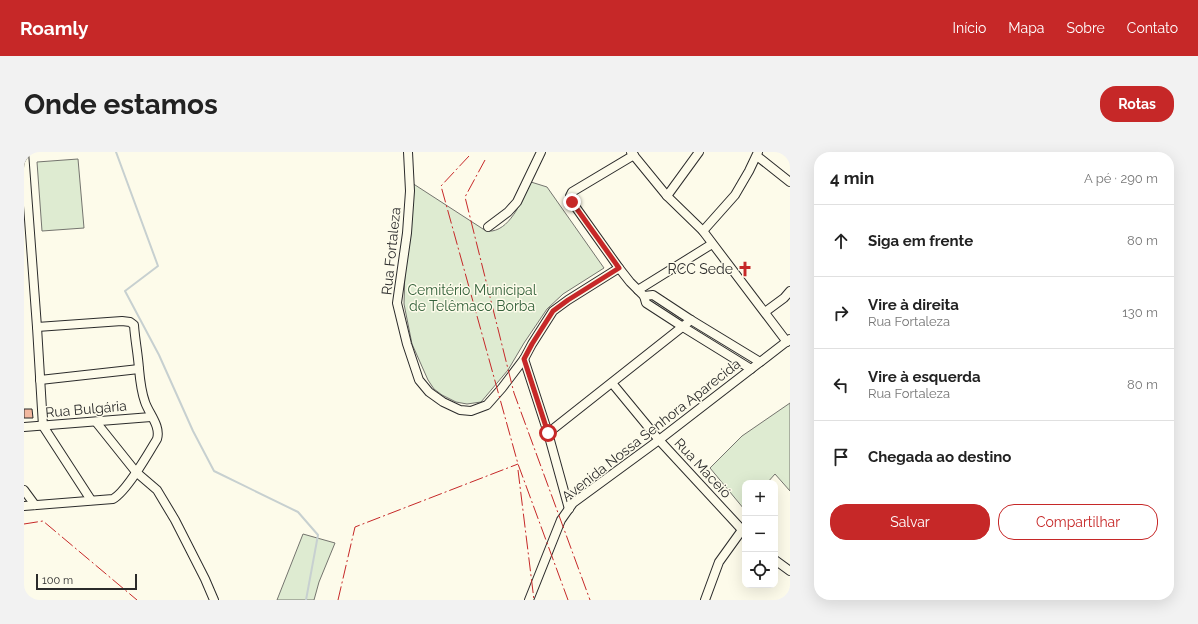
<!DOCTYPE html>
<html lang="pt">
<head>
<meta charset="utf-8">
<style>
	:root { --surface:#fff; --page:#f2f2f2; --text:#222; --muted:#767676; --line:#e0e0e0; --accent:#c62828 }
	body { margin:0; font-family:Raleway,sans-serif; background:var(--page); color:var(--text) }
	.controls { position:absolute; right:12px; bottom:12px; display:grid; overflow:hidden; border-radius:8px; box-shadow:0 4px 16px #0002 }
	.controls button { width:36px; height:36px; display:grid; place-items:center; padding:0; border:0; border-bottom:1px solid var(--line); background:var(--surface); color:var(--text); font:20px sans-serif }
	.scale { position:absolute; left:12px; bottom:10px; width:101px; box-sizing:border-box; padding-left:4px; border:2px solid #2b2b2b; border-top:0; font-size:11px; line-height:14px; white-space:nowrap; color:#2b2b2b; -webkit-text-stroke:3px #fdfbea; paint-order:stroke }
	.stop { position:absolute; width:12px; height:12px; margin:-9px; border:3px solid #c62828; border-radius:50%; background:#fff }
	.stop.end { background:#c62828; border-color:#fff; box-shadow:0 1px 4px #0008 }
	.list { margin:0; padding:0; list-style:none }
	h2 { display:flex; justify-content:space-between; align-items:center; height:52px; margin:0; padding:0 16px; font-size:17px }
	h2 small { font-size:13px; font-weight:400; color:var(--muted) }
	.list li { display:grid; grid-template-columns:26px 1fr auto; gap:12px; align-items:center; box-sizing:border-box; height:72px; padding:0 16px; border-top:1px solid var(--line) }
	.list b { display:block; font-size:15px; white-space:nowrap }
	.list p { margin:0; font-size:13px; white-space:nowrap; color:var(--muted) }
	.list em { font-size:13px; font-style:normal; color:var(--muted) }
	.actions { display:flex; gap:8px; padding:12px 16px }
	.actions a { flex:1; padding:9px 0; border:1px solid var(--accent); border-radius:16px; text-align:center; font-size:14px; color:var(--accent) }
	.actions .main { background:var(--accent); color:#fff }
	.icon { flex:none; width:22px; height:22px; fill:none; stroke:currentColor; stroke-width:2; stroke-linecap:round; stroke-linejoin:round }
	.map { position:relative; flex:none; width:766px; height:448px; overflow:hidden; border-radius:16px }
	header { display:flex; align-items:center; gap:24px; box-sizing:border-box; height:56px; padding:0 20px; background:var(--accent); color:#fff }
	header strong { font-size:19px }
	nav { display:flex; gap:22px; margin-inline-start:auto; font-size:14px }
	.intro { display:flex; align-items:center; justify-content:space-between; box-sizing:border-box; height:96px; padding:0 24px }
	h1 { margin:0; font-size:28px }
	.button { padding:10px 18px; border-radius:16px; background:var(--accent); color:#fff; font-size:14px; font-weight:700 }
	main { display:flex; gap:24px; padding:0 24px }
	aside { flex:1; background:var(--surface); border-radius:16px; box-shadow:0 4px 16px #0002 }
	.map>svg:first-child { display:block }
</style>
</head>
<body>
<header>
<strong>Roamly</strong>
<nav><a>Início</a><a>Mapa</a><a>Sobre</a><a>Contato</a></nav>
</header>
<div class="intro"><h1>Onde estamos</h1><a class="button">Rotas</a></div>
<main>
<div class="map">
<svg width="766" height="448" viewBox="0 0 766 448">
	<rect width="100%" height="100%" fill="#fdfbea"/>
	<!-- green -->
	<g fill="#deebd1" stroke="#74746e">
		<polygon points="54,7 60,76 18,79 13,10"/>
		<path d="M507,30L523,35L580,116L539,142L523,157L500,191L484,218L457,250L443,252L432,250L418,243L410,237L404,228L388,192L380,152L381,115L388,31L459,77C462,78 465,79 468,79C488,76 499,45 507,30Z"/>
		<polygon points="766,251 766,339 751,322 743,331 721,331 720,357 686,316 718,284"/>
		<polygon points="279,382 311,391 295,430 290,448 253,448"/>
	</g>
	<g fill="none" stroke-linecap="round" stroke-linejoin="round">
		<!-- stream -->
		<polyline stroke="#c7d0d0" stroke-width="2" points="92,0 134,114 101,139 135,203 169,279 190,319 274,360 294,383 282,448"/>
	</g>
	<!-- building -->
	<polygon fill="#f2b8a0" stroke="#2b2b2b" points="0,257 8,257 9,266 0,266"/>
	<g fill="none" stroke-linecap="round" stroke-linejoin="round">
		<defs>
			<g id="minor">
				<polyline points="0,0 13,175 19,274 67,348"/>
				<polyline points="384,0 386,39 383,81 373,151 383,192 395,228 405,240 419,250 436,258 447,259 463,253 478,236 500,207 508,192 529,159 544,148 595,116"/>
				<polyline points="607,0 643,44 679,79 763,190"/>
				<polyline points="610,3 548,40 546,44 548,50 595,116 606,130 620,144 622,151 659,175 727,217"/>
				<polyline points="733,4 766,30"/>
				<polyline points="643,44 675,0"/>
				<polyline points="464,75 484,60 493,50 517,0"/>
				<polyline points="679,79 711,43 725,19 734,0"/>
				<polyline points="614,138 688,92"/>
				<polyline points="620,144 629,143 667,168 736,210"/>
				<polyline points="741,160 760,146 766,139"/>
				<polyline points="500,207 524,281 545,357"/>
				<polyline points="16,228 115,217"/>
				<polyline points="588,231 635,288 721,381"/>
				<polyline points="72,270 112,320 133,338 151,368 181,427 190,448"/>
				<polyline points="0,275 127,265"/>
				<polyline points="524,281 667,168"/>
				<polyline points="0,338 11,353"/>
				<path d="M0,354L89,347C103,339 124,302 133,287C137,274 125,262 121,250C117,239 116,228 115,217C114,202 111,188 110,173L106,170L98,169L13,175"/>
				<polyline points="751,408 766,419"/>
				<polyline points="505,448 537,368 549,351 635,288 766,187"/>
				<polyline points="681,448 695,410 718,378"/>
			</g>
		</defs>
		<!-- minor casing -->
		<use href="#minor" stroke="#2b2b2b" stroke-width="10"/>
		<!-- minor -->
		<use href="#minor" stroke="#fdfbea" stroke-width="8"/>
		<!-- power -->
		<g stroke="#c62828" stroke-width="1" stroke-dasharray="14 3 2 3" stroke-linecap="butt">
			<polyline points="445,4 417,34 494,312 544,448"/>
			<polyline points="461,8 441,45 490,241 566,448"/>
			<polyline points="494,318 510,448"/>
			<polyline points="0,372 19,369 113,448"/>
			<polyline points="314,448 331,375 494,312"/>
		</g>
	</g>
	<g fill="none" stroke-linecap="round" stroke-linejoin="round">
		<!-- route -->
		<polyline stroke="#c62828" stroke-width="5" points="524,281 500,207 508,192 529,159 544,148 595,116 548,50"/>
	</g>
	<!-- icons -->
	<defs>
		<symbol id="church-bare" viewBox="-9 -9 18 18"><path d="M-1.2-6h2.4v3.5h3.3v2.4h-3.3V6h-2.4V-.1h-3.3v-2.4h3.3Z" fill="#c62828" stroke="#fdfbea" stroke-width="2.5" paint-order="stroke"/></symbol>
	</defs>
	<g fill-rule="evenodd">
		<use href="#church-bare" x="710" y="106" width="22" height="22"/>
	</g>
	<g text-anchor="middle" stroke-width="3" stroke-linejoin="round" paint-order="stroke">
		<!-- street labels -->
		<g font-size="14" fill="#2b2b2b" stroke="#fdfbea">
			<text transform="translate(367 99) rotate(-84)" y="5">Rua Fortaleza</text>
			<text transform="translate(62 257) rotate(-5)" y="5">Rua Bulgária</text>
			<text transform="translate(627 278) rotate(-38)" y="5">Avenida Nossa Senhora Aparecida</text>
			<text transform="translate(679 316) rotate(47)" y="5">Rua Maceió</text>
		</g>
		<!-- poi labels -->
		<g font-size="14" fill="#2b2b2b" stroke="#fdfbea" text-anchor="end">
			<text x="709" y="122">RCC Sede</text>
		</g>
		<!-- park labels -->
		<g font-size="14" fill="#34623c" stroke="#fdfbea">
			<text x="448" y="143">Cemitério Municipal<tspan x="448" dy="16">de Telêmaco Borba</tspan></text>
		</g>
	</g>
</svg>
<div class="controls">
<button>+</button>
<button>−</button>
<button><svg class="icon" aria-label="locate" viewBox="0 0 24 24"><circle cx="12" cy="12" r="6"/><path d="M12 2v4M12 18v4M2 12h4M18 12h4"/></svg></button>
</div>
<div class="scale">100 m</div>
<div class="stop" style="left:524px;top:281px"></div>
<div class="stop end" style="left:548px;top:50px"></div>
</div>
<aside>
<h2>4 min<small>A pé · 290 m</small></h2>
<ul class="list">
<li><svg class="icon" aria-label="ahead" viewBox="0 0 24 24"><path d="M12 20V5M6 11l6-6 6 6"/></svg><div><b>Siga em frente</b></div><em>80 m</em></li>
<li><svg class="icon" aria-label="right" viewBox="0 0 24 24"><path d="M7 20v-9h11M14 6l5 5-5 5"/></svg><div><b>Vire à direita</b><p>Rua Fortaleza</p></div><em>130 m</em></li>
<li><svg class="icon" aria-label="left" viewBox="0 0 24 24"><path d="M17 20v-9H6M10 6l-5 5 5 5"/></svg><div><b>Vire à esquerda</b><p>Rua Fortaleza</p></div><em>80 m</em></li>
<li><svg class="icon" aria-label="arrive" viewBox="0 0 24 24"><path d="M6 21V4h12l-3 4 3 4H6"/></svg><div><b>Chegada ao destino</b></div></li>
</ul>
<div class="actions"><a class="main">Salvar</a><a>Compartilhar</a></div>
</aside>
</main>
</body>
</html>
